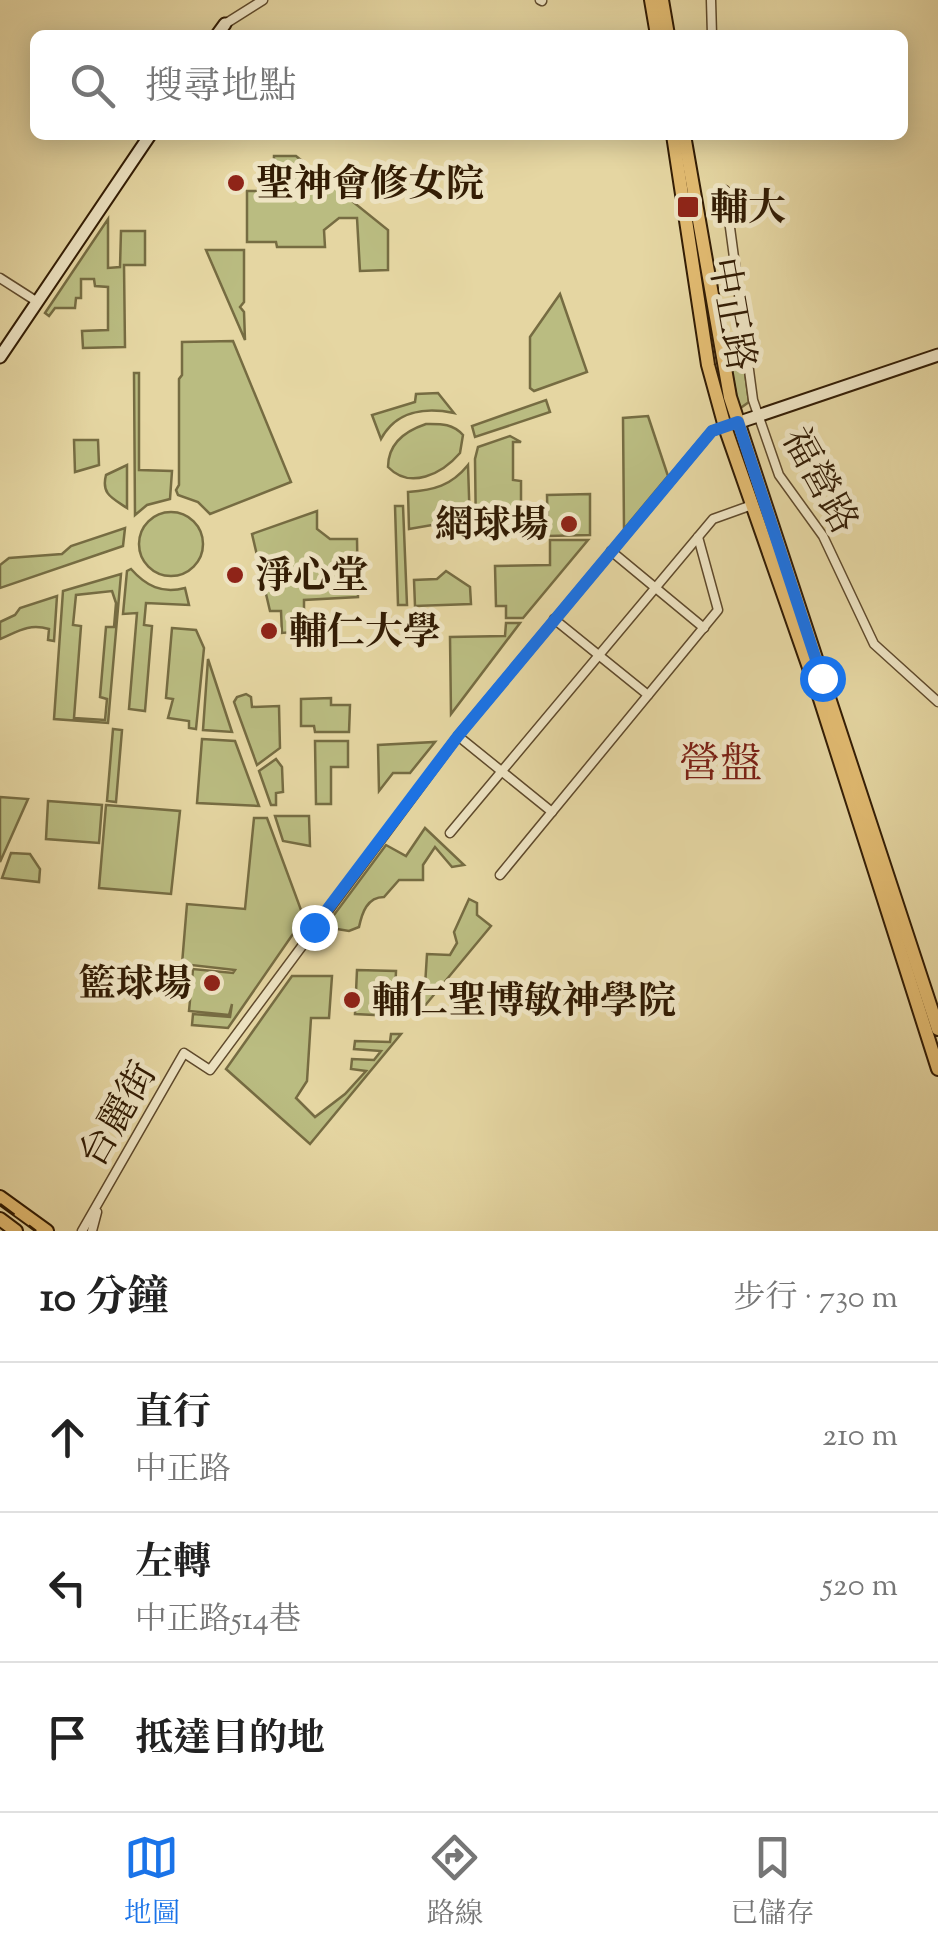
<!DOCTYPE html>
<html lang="zh-TW">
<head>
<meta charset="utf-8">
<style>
	:root { --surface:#fff; --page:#f2f2f2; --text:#222; --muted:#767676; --line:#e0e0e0; --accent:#1a73e8 }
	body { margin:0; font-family:"Sorts Mill Goudy","Noto Serif TC",serif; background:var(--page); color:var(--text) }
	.stop { position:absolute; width:30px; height:30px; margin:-22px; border:8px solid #1a73e8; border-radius:50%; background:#fff }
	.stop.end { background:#1a73e8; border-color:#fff; box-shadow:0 2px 10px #0008 }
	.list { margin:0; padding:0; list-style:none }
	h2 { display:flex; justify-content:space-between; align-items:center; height:130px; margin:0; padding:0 40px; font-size:42px }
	h2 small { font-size:32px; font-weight:400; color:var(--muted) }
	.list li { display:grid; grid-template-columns:65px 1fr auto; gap:30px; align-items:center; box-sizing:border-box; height:150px; padding:0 40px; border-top:2px solid var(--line) }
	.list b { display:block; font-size:38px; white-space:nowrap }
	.list p { margin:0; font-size:32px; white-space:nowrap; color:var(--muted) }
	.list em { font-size:32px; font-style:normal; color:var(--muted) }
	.icon { flex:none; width:55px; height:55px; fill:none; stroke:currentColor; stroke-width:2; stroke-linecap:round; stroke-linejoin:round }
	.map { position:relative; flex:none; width:938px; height:1231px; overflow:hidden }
	.search { position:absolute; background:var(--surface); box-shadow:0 5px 25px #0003; left:30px; right:30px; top:30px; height:110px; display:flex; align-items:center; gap:25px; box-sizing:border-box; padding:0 35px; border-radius:15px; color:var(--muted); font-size:38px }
	.sheet { height:580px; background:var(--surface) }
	nav { display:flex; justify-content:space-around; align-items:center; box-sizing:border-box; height:140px; border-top:2px solid var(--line); background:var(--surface); font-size:28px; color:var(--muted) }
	nav a { display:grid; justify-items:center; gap:5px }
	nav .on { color:var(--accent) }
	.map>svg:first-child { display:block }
</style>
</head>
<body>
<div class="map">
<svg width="938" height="1231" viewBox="0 0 938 1231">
	<rect width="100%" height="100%" fill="#e5d6a2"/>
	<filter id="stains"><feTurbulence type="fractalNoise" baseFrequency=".002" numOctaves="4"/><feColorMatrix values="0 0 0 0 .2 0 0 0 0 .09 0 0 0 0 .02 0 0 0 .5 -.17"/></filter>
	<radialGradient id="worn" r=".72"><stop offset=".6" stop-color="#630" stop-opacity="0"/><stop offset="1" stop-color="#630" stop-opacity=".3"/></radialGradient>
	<!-- green -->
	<g fill="#babc81" stroke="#766c42" stroke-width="2.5" fill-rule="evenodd">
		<polygon points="274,156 296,156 388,230 388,270 360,271 357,218 339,218 324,230 325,247 277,247 276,242 247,242 247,191 273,191"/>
		<polygon points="108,219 108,268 120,267 121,231 145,231 145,265 124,265 125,347 83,348 82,331 108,330 108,287 95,286 94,279 81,279 81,298 76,298 75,308 55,308 49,316 45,313"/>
		<polygon points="206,250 244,250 244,302 240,307 244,312 245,340"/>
		<polygon points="560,294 587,372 534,391 530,388 530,337"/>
		<polygon points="233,341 291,482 210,514 198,502 178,495 176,490 179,485 179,379 182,375 182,342"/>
		<polygon points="742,350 749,402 739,409 728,353"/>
		<polygon points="134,373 139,373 139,470 172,471 170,499 147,505 135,515"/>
		<path d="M438,393L454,413C425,407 396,411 381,439L372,415L415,402L416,394Z"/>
		<polygon points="546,400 550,412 475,437 472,426"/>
		<polygon points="648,416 668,476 624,529 623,418"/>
		<path d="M426,424C440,424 452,423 463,435L460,453C442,474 410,490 388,467C388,443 405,431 426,424Z"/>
		<polygon points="510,436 521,442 513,442 513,480 521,481 521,533 476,534 475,459 478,447"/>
		<polygon points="74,440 98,440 99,465 75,472"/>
		<path d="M127,465V508C112,498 101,494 106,475Z"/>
		<path d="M468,465L470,526L444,535V529L432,525L409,529L408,492C434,490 451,486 468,465Z"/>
		<polygon points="590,494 590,535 548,536 547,495"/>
		<polygon points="395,506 403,506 407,605 398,605"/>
		<polygon points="317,511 317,529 330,539 357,539 358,597 304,600 304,631 282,633 281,611 270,611 252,534"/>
		<circle cx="171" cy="544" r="32"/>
		<polygon points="125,528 123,546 0,588 0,565 9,558 62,554 71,546"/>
		<polygon points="550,540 588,540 523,618 506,618 506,606 496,606 495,566 550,565"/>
		<path d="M131,569C146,586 162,594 185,588L189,605L146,603L144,625L152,626L145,711L129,709L137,613L123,614L127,571Z"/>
		<polygon points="446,571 470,587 471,604 415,606 414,580 437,579"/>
		<path d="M121,574L108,723L54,719L63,591ZM112,591L116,603L114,627H106L100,697L107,699L105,720L74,718L81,626L73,625L76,595Z"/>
		<path d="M57,596L54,641L48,640L49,629C28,623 17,632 0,639V622L15,615L20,608Z"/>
		<polygon points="506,623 520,623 451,714 450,637 505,636"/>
		<polygon points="172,628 196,630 204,648 196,729 189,728 189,721 168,718 173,699 166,698"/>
		<polygon points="208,659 232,732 203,730"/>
		<polygon points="246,694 251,697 252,707 279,706 280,748 257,765 234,702 237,697"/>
		<polygon points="331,698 331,705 350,705 349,732 315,732 314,726 301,726 301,699"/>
		<polygon points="113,729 122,730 116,802 107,801"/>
		<polygon points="202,739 235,741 259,806 197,803"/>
		<polygon points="315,741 348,741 348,767 331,767 331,804 316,804"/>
		<polygon points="435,742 410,773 393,773 379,791 378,745"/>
		<polygon points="276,759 282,767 283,792 276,793 276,805 271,805 259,771"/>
		<polygon points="0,797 28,799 0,862"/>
		<polygon points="48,801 102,805 99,843 46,839"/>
		<polygon points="106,805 180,811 171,894 99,888"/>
		<polygon points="275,816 309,816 310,846 283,841"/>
		<polygon points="254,818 267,818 304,918 228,1028 192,1025 193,1014 230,1017 232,1004 229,1015 189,1011 193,969 233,973 235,970 182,964 187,904 245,909"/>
		<path d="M425,828L464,865L452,867L435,847L423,865V880H399L384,897C367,897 362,913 359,927L349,931L325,927L386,845L406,856Z"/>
		<polygon points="11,853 30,854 40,869 39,882 2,878"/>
		<polygon points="469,899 477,903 477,915 491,926 418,1014 419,986 425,986 427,954 450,955 457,943 454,932"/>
		<polygon points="357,970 396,971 394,1016 355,1014"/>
		<polygon points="292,976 332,976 329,1018 311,1018 307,1081 296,1098 315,1117 345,1094 366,1071 351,1069 352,1059 374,1060 381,1051 354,1049 355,1041 390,1042 391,1034 401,1034 310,1144 226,1069"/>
	</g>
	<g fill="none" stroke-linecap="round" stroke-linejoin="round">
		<defs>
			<g id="street">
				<polyline points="540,0 542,1"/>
				<polyline points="711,0 712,35"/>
				<polyline points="225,24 263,0"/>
				<polyline points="725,190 753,400 779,475 823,536 874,644 938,702"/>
				<polyline points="0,278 36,301"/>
				<polyline points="611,551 704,628"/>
				<polyline points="554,619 648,695"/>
				<polyline points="458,736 552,812"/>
				<polyline points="450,833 713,519 752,505"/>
				<polyline points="500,875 718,610 698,537"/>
				<polyline points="82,1231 184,1053 210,1070 458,736 712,431 725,427"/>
				<polyline points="92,1231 97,1212"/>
			</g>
			<g id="secondary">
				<polyline points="217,35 225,24"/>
				<polyline points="0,357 150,135"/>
				<polyline points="734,424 938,355"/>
			</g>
			<g id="primary">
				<polyline points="651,0 657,35"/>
				<polyline points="662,0 668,35"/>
				<polyline points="673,135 708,365 725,427 820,699 938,1069"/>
				<polyline points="684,135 730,397 938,1029"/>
				<polyline points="0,1197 47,1231"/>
				<polyline points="0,1219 16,1231"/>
			</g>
		</defs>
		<!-- street casing -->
		<use href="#street" stroke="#5f4a2c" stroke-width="11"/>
		<!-- secondary casing -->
		<use href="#secondary" stroke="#321c04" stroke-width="15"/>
		<!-- primary casing -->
		<use href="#primary" stroke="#321c04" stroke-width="16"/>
		<!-- street -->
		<use href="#street" stroke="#eee4c3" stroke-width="8"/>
		<!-- secondary -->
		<use href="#secondary" stroke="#eee4c3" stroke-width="11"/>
		<!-- primary -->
		<use href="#primary" stroke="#e2bb71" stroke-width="12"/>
		<!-- rail -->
		<polyline stroke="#321c04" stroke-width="2.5" stroke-dasharray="18 18" stroke-linecap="butt" points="0,1204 36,1231"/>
	</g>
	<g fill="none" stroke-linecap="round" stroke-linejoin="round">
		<!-- route -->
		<polyline stroke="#1a73e8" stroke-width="12" points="314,927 458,736 712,431 738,422 822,678"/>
	</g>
	<!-- markers -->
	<g fill="#8f2418" stroke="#eee4c3" stroke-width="4">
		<circle cx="236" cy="183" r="10"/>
		<rect x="676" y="195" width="24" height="24" rx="5"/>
		<circle cx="569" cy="524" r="10"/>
		<circle cx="235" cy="575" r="10"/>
		<circle cx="269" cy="631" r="10"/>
		<circle cx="212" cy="983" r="10"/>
		<circle cx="352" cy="1000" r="10"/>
	</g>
	<g text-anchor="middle" stroke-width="10" stroke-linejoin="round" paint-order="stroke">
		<!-- poi labels -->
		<g font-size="38" font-weight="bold" fill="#321c04" stroke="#eee4c3" text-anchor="start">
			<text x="256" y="196">聖神會修女院</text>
			<text x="710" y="220">輔大</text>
			<text x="549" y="537" text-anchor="end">網球場</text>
			<text x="255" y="588">淨心堂</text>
			<text x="289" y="644">輔仁大學</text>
			<text x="192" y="996" text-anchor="end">籃球場</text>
			<text x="372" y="1013">輔仁聖博敏神學院</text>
		</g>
		<!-- street labels -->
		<g font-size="38" fill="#321c04" stroke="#eee4c3">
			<text transform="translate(733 314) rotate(80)" y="13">中正路</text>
			<text transform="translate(821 480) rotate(61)" y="13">福營路</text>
			<text transform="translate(117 1114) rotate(-60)" y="13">台麗街</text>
		</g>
		<!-- quarter labels -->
		<g font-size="42" fill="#7a1f14" stroke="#eee4c3">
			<text x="720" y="777">營盤</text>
		</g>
	</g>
	<rect width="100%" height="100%" filter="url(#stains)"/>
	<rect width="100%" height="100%" fill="url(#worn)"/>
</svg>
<div class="stop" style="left:822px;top:678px"></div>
<div class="stop end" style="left:314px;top:927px"></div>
<div class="search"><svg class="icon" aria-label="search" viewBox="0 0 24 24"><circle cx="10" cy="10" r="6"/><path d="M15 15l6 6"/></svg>搜尋地點</div>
</div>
<section class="sheet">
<h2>10 分鐘<small>步行 · 730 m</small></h2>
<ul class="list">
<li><svg class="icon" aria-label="ahead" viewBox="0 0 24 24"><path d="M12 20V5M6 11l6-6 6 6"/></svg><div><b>直行</b><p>中正路</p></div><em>210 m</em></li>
<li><svg class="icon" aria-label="left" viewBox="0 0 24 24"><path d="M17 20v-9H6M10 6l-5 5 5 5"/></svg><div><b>左轉</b><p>中正路514巷</p></div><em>520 m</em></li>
<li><svg class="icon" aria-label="arrive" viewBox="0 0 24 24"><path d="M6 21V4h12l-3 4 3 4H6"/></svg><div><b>抵達目的地</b></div></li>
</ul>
</section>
<nav>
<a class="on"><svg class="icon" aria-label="map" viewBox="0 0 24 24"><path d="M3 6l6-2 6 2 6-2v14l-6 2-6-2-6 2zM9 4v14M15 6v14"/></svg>地圖</a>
<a><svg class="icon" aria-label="directions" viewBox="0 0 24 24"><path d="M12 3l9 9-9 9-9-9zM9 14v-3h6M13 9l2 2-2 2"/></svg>路線</a>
<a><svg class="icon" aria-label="saved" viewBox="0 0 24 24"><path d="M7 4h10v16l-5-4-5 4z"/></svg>已儲存</a>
</nav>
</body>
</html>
